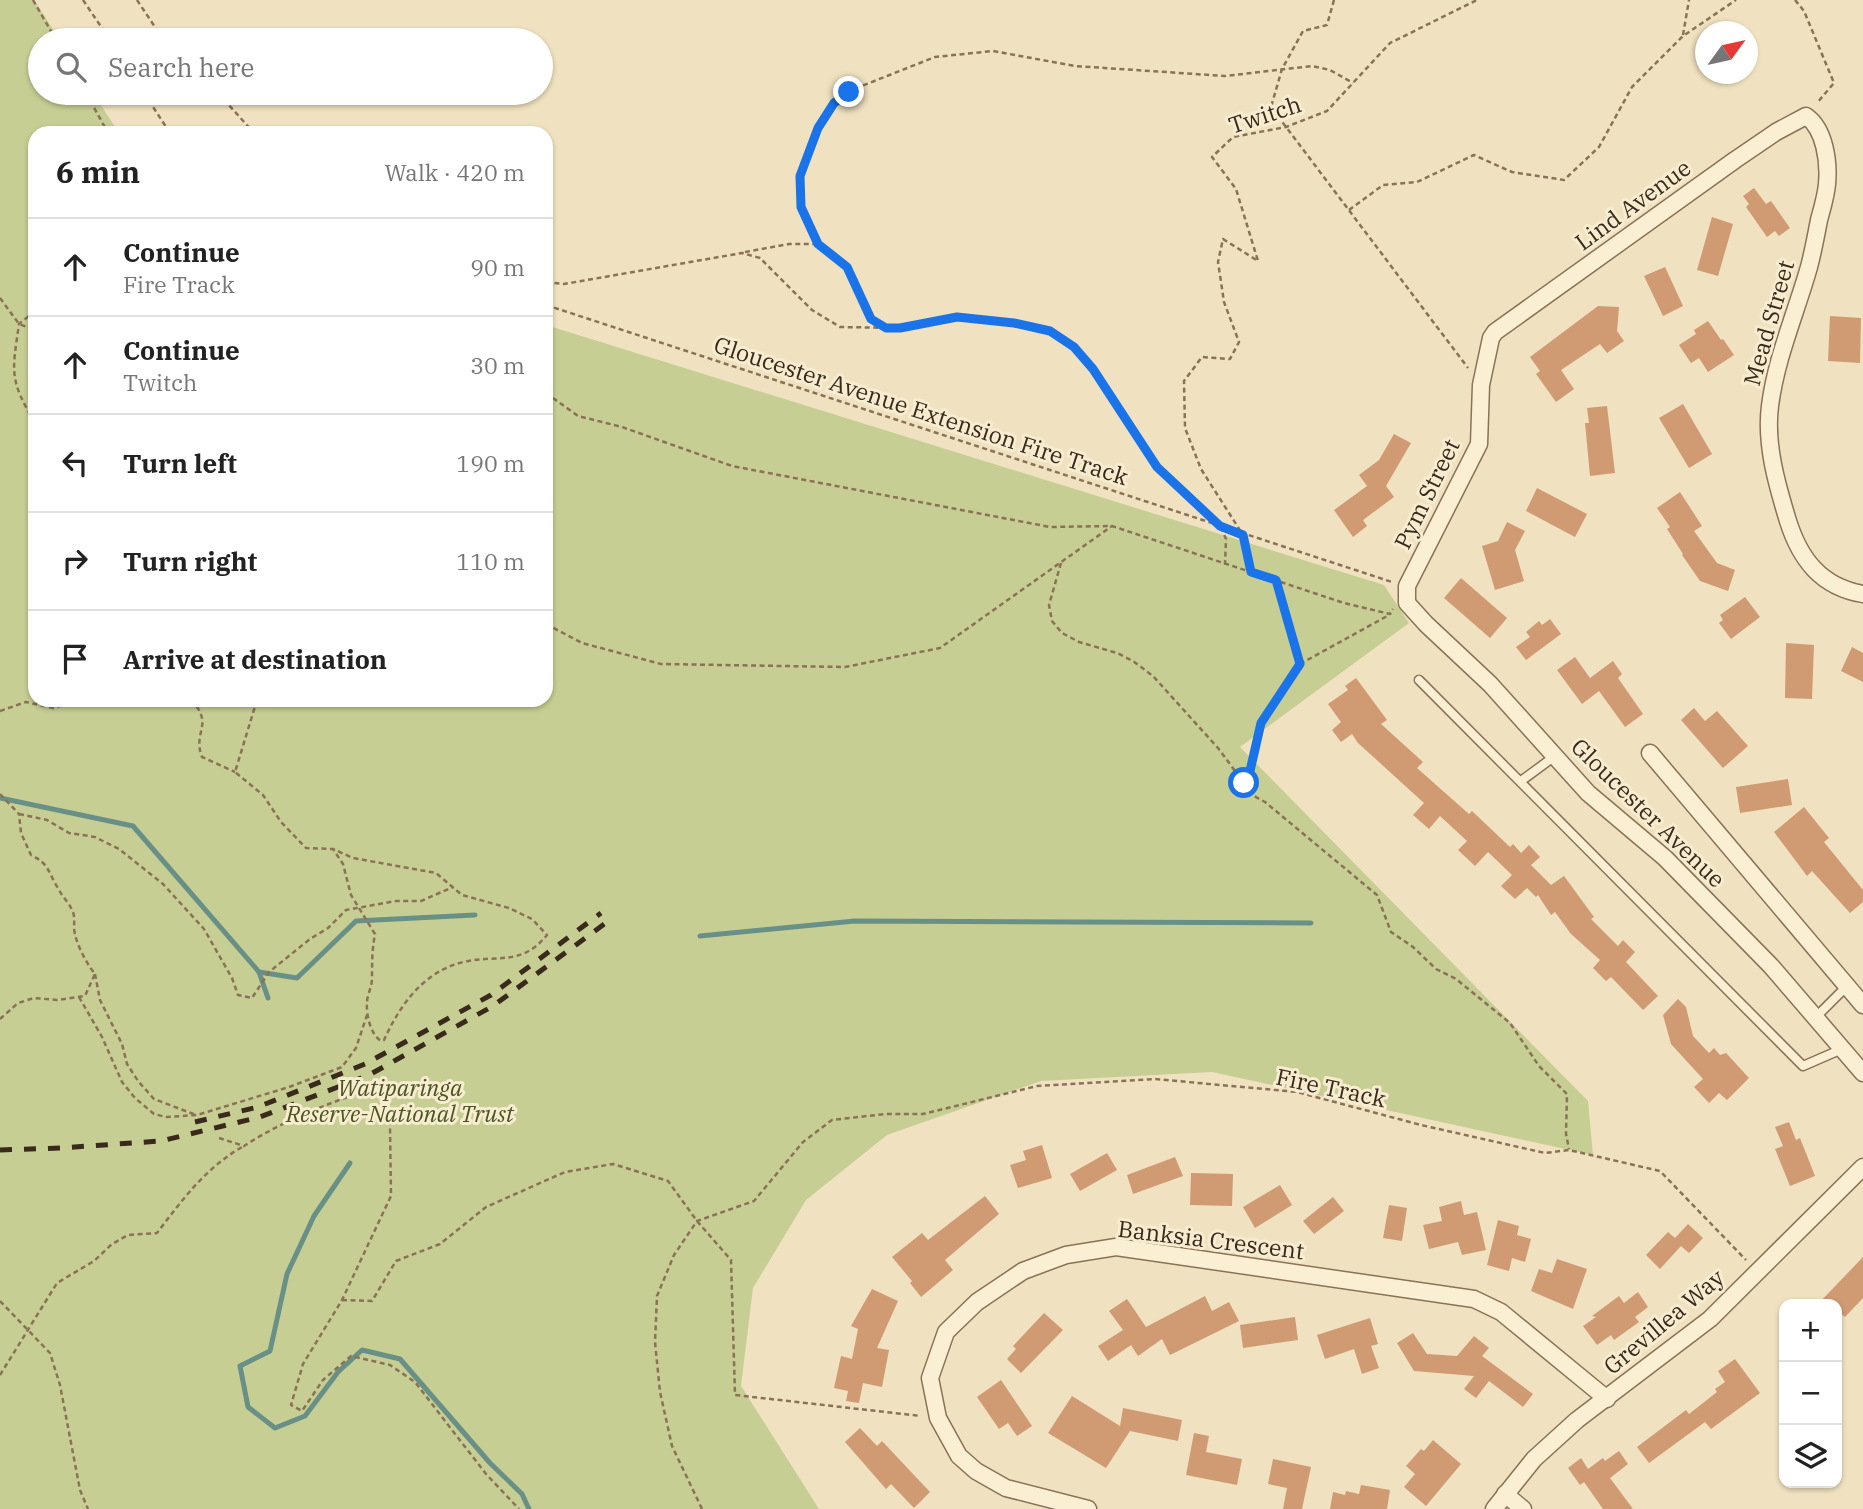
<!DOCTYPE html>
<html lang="en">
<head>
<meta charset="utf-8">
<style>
	:root { --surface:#fff; --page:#f6f6f6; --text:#222; --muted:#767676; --line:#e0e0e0 }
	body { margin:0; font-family:"IBM Plex Serif",serif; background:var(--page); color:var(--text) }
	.controls { position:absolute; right:21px; bottom:21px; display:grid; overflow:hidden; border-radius:14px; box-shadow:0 2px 5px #0004 }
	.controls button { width:63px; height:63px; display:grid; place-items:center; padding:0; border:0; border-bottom:2px solid var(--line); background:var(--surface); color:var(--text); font:35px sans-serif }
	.compass { position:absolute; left:1695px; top:21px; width:63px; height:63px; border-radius:50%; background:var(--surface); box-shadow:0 2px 5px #0004; rotate:57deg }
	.stop { position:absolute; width:21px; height:21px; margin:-16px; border:5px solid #1a73e8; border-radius:50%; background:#fff }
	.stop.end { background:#1a73e8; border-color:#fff; box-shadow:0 2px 7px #0008 }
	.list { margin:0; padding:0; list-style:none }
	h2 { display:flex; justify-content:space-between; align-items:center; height:91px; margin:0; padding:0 28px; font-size:30px }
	h2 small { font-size:23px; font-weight:400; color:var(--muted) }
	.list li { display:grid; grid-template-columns:46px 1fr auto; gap:21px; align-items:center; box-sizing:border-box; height:98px; padding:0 28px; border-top:2px solid var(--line) }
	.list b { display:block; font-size:26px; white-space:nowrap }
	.list p { margin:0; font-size:23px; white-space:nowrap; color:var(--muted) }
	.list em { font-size:23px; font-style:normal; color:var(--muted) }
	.icon { flex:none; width:38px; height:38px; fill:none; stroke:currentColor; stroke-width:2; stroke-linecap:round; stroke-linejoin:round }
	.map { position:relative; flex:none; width:1863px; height:1509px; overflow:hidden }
	.search { position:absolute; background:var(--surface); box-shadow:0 2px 5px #0004; left:28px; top:28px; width:525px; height:77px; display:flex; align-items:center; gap:18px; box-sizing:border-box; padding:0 24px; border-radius:38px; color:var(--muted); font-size:26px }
	.panel { position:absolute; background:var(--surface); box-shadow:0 2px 5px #0004; left:28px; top:126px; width:525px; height:581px; border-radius:21px }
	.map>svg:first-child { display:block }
</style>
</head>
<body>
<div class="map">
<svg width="1863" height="1509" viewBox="0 0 1863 1509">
	<rect width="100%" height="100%" fill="#f0e2c0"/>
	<!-- green -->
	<polygon fill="#c7ce93" points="0,0 34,0 60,40 40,40 40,93 93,93 119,133 35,133 35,700 546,700 546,325 1384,585 1409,623 1240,747 1588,1101 1593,1155 1212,1072 1041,1081 887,1135 806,1200 753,1288 741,1386 819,1509 0,1509"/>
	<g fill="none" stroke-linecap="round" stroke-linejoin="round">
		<!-- stream -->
		<g stroke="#699087" stroke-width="5">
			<polyline points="0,798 133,826 259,972 297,978 356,921 475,915"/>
			<polyline points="700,936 855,921 1311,923"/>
			<polyline points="259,972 268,998"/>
			<polyline points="350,1163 314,1216 287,1274 270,1351 240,1366 248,1407 275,1428 305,1416 338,1372 362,1350 400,1359 490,1463 522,1494 529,1509"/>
		</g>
	</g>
	<!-- building -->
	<g fill="#d09a73">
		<polygon points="1754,188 1766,204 1771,201 1790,228 1779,236 1775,231 1767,237 1746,207 1749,204 1743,196"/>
		<polygon points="1712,217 1733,224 1718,276 1697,270"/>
		<polygon points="1665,267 1683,306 1663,316 1644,276"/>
		<polygon points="1598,306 1619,307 1617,331 1624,341 1607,353 1600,344 1561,370 1574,389 1556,402 1536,374 1540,371 1530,357"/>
		<polygon points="1830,316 1861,318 1860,363 1828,361"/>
		<polygon points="1708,321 1721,340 1723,339 1734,355 1708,372 1699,358 1691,363 1679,345 1696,334 1694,330"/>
		<polygon points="1683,404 1712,454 1689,468 1659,418"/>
		<polygon points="1607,406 1615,473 1590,476 1585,423 1589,423 1587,408"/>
		<polygon points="1394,434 1411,443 1386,486 1394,497 1363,520 1367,526 1353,537 1334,510 1367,486 1359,475 1379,460"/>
		<polygon points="1537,488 1587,514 1575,537 1526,511"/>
		<polygon points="1680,492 1702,526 1694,531 1717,563 1735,570 1728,591 1700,581 1682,555 1683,554 1667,529 1670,527 1657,508"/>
		<polygon points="1507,522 1525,531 1515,550 1524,581 1495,590 1482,546 1498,541"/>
		<polygon points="1461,578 1507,618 1490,638 1444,598"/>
		<polygon points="1745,597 1760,617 1731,639 1719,623 1723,620 1720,615"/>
		<polygon points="1550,619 1561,634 1526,660 1516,647 1530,637 1526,632 1539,621 1542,625"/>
		<polygon points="1786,643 1814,645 1812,699 1785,698"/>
		<polygon points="1852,647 1863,653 1863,682 1841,671"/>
		<polygon points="1575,657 1590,678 1613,661 1622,674 1618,678 1643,714 1625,727 1599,691 1582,704 1557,670"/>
		<polygon points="1356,678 1387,720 1381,724 1423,762 1417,768 1469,814 1472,811 1510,847 1513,844 1521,853 1529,845 1540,857 1531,865 1551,885 1564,876 1594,917 1591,919 1618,946 1623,940 1635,952 1626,962 1658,996 1643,1010 1611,977 1606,981 1593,968 1600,960 1571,934 1555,912 1551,915 1538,895 1536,897 1527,888 1515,899 1501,886 1512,875 1488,852 1475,866 1458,850 1467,841 1440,816 1429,829 1413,815 1424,803 1358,743 1352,734 1341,742 1332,730 1341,722 1328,704 1348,690 1345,686"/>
		<polygon points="1694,708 1705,721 1717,711 1748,746 1723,768 1681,720"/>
		<polygon points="1788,779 1792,805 1740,813 1736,787"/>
		<polygon points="1804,807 1829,838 1824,842 1863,890 1863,902 1850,913 1812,871 1807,876 1774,832"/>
		<polygon points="1678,999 1686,1007 1693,1036 1709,1053 1714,1048 1720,1055 1726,1053 1749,1078 1727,1100 1719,1093 1709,1103 1694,1087 1703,1079 1671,1044 1663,1015"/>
		<polygon points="1789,1122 1796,1140 1800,1138 1815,1176 1790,1186 1775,1149 1783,1146 1775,1127"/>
		<polygon points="1042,1145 1052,1178 1018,1188 1010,1165 1026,1160 1023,1151"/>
		<polygon points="1107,1153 1117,1170 1080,1191 1070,1174"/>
		<polygon points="1175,1157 1183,1176 1133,1194 1127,1175"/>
		<polygon points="1191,1173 1233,1174 1232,1206 1190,1205"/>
		<polygon points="1280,1185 1292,1205 1255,1228 1243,1207"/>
		<polygon points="985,1196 999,1214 945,1260 953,1270 921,1297 910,1283 912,1281 892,1257 922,1233 928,1240"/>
		<polygon points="1333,1197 1344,1211 1314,1234 1303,1221"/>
		<polygon points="1461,1201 1464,1215 1477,1212 1486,1250 1462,1255 1458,1242 1429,1249 1423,1225 1442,1221 1439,1207"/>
		<polygon points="1389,1205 1407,1208 1402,1241 1383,1238"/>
		<polygon points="1498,1220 1519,1226 1517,1235 1531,1239 1525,1262 1512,1258 1509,1271 1487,1265"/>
		<polygon points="1688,1224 1703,1238 1689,1253 1681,1246 1660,1269 1646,1255 1668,1232 1675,1238"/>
		<polygon points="1863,1257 1863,1298 1845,1317 1837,1310 1837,1304 1818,1304"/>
		<polygon points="1557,1259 1587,1269 1573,1309 1531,1291 1539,1269 1552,1273"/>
		<polygon points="872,1289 898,1301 877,1348 889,1350 882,1387 863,1383 859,1403 846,1401 848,1391 834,1388 841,1356 852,1359 858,1329 851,1326"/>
		<polygon points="1638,1292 1648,1307 1635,1317 1639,1322 1614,1340 1611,1335 1597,1345 1583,1326 1596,1317 1592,1316 1619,1296 1624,1303"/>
		<polygon points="1205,1296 1212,1311 1229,1302 1239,1321 1170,1355 1162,1339 1138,1356 1131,1345 1108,1361 1098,1346 1123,1330 1109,1311 1127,1299 1146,1327"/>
		<polygon points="1044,1313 1063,1330 1021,1373 1007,1359 1016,1349 1013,1346"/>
		<polygon points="1295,1317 1298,1340 1243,1348 1240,1325"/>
		<polygon points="1370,1318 1378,1344 1371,1346 1379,1368 1362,1374 1354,1349 1325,1359 1317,1335"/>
		<polygon points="1413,1333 1427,1354 1457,1356 1474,1336 1489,1348 1482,1356 1533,1394 1523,1407 1489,1381 1476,1398 1464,1389 1474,1376 1414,1371 1397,1343"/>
		<polygon points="1735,1359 1760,1393 1711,1429 1705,1422 1649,1463 1637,1447 1686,1410 1689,1414 1717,1392 1715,1389 1725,1382 1718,1371"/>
		<polygon points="1001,1380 1032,1426 1017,1436 1008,1423 999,1429 977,1397"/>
		<polygon points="1072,1396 1120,1426 1123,1408 1182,1420 1178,1441 1130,1431 1106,1468 1048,1433"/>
		<polygon points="860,1428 877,1446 882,1441 930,1492 914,1508 891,1484 886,1489 845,1442"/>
		<polygon points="1194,1433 1209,1436 1206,1452 1242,1459 1237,1485 1186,1475"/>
		<polygon points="1433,1440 1461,1464 1426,1506 1404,1487 1415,1474 1406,1466 1421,1449 1424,1451"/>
		<polygon points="1619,1451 1628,1464 1610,1478 1633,1509 1603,1509 1584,1482 1580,1485 1568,1468 1581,1458 1588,1469 1603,1458 1605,1461"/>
		<polygon points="1273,1459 1311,1467 1302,1509 1283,1509 1287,1488 1268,1484"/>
		<polygon points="1361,1485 1390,1490 1387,1509 1330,1509 1333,1492 1345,1495 1346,1491 1359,1494"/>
	</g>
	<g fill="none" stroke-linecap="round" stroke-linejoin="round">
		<defs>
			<g id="service">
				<polyline points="1419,680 1803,1066 1842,1049"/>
				<polyline points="1521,781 1555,756"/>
				<polyline points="1816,1017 1846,987"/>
			</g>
			<g id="minor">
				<path d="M1863,594C1821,587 1800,559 1788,521C1777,485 1765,444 1770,406C1776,358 1796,313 1809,267C1813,252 1816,236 1819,220C1822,209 1826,196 1827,184C1829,162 1825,129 1806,116L1776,132L1735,160L1495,332L1491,338L1481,385L1479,444L1407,586V603L1426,624L1490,684L1588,793L1665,858L1771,966L1863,1073"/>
				<polyline points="1650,753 1863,1005"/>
				<polyline points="1505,1494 1523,1509"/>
				<polyline points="1088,1509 1006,1488 976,1471 959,1456 938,1418 930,1378 946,1332 977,1302 1023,1271 1066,1255 1116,1247 1474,1299 1501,1312 1607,1399"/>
				<polyline points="1494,1509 1534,1459 1577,1420 1710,1319 1863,1167"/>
			</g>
		</defs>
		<!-- service casing -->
		<use href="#service" stroke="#8a7257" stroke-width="11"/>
		<!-- minor casing -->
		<use href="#minor" stroke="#8a7257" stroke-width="19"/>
		<!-- path -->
		<g stroke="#8a7257" stroke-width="2.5" stroke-dasharray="5 3.5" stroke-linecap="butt">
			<polyline points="33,0 56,40"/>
			<polyline points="83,0 110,40"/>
			<polyline points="137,0 157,30 168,40"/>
			<polyline points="1334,0 1327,25 1303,31 1282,69 1271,107 1468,368"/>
			<polyline points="1795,0 1804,11 1834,83 1817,103"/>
			<polyline points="1683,35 1689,0"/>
			<polyline points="86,93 108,133"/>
			<polyline points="144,93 170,133"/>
			<polyline points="218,93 254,133"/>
			<polyline points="1349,210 1383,185 1417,182 1474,155 1512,172 1564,180 1599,147 1632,87 1683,36 1736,0"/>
			<polyline points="818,244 801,207 800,176 818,128 834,103 849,91 935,57 993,51 1075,66 1225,76 1312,66 1330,70 1353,83"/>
			<polyline points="745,252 789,244 818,244 847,266 871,319 883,326"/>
			<polyline points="546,282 564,284 742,253 760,258 812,310 840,327 900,328 957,317 1014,323 1050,331 1074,347 1093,369 1157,467 1220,525 1226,539 1225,564"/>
			<polyline points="0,298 19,324 35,330"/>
			<polyline points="546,305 1392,582"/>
			<path d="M35,311L19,324C12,373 9,379 35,423"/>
			<polyline points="546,393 578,416 622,427 732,466 1050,527 1112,526 1344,603 1390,614 1393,609"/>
			<polyline points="1061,563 1049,605 1052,621 1062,633 1079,642 1117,653 1133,661 1153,676 1218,748 1244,783"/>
			<polyline points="1251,572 1243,535 1201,469 1185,428 1184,381 1202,357 1230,359 1239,342 1224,302 1218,262 1223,239 1258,261 1236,189 1212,157 1233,137 1286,127 1327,111 1390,43 1477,0"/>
			<polyline points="1276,580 1300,664 1261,723 1250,771 1244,783 1254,796 1265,802 1377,895 1391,932 1413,947 1436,969 1456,979 1510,1023 1539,1066 1567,1094 1566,1134 1569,1149"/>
			<polyline points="546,624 582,643 661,664 845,667 940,648 1112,526"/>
			<polyline points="1300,664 1389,615"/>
			<path d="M191,700C215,725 192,731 202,757L235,772"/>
			<path d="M257,700L235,772L263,795L281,822L306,848L333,849L353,858L436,873L462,895L509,908L532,919L547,935C521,967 497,954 463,962C423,972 400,1005 384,1040L381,1041C370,1034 366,1014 367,1001C368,993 372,986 372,979C372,963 372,950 375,934L351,895L343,864L333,849"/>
			<polyline points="0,711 26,702 53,708 83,700"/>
			<polyline points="0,794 19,814"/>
			<polyline points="19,814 47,820 69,833 95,837 119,849 163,884 204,929 232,978 238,995 252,998 269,972 310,939 328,928 346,910 396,901 421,901 453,887"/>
			<polyline points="95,974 100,1000 122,1044 127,1064 138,1081 154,1099 196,1115"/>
			<polyline points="79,997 102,1037 122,1082 135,1098 154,1114 166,1117 197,1115 289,1087 342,1067 356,1048 367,1015"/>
			<path d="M0,1019L18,1003L34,998L57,1000L85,996L95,974C86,963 75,942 74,928C74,922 75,918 73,912C69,902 62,897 58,888C48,873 50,864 31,855L21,833L19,814"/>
			<path d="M219,1138L244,1146C287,1118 333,1102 381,1085L390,1126L391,1196L342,1300L303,1364L291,1405L302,1411L323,1380L351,1356L390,1365L415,1382L486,1474L519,1509"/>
			<polyline points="342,1300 372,1301 396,1261 440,1244 486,1207 565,1172 613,1164 668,1181 697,1221 731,1260 735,1395 921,1416"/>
			<polyline points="0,1301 50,1353 60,1385 80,1490 88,1509"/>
			<path d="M0,1375L57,1283L94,1261L112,1244L128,1235L157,1233C183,1199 206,1167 244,1146"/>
			<polyline points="702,1509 672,1446 660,1392 655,1342 657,1296 674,1255 697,1221 754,1201 803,1142 832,1120 885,1114 923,1114 1037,1086 1155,1079 1297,1092 1421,1125 1545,1153 1569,1150 1660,1171 1746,1260"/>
		</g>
		<!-- service -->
		<use href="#service" stroke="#faefd3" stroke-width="8"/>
		<!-- minor -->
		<use href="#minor" stroke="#faefd3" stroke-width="16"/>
		<!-- rail -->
		<g stroke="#392a1c" stroke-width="5" stroke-dasharray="12 12" stroke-linecap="butt">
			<polyline points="195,1122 258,1107 365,1064 491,995 601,913"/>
			<polyline points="0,1150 60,1148 161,1141 260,1117 369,1075 493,1006 607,922"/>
		</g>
	</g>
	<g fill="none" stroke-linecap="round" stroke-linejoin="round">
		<!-- route -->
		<polyline stroke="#1a73e8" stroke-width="9" points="849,92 834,103 818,128 800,176 801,207 818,244 847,267 871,319 886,328 900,328 957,317 1014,323 1050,331 1074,347 1093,369 1157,467 1220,526 1243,535 1251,572 1276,580 1300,664 1261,723 1250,771 1244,783"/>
	</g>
	<g text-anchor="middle" stroke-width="6" stroke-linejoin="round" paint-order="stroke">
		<!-- street labels -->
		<g font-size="23" fill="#392a1c" stroke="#f7eccf">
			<text transform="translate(1265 115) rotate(-18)" y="8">Twitch</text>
			<text transform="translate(1633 205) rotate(-36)" y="8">Lind Avenue</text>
			<text transform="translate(1769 323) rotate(-74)" y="8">Mead Street</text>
			<text transform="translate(921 411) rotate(18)" y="8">Gloucester Avenue Extension Fire Track</text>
			<text transform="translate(1427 494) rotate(-64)" y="8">Pym Street</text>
			<text transform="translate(1648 813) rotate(44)" y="8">Gloucester Avenue</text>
			<text transform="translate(1331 1088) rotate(12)" y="8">Fire Track</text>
			<text transform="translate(1211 1240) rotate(7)" y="8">Banksia Crescent</text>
			<text transform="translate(1664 1322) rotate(-40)" y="8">Grevillea Way</text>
		</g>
		<!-- park labels -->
		<g font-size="23" font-style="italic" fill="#495622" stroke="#f7eccf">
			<text x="400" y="1096">Watiparinga<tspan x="400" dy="26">Reserve-National Trust</tspan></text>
		</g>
	</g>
</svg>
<div class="controls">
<button>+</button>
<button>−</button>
<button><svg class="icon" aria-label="layers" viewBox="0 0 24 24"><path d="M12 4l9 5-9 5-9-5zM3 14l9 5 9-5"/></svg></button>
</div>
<svg class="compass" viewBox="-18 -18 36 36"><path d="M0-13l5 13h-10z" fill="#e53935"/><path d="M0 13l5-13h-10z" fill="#767676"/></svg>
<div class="stop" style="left:1244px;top:783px"></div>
<div class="stop end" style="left:849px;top:92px"></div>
<div class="search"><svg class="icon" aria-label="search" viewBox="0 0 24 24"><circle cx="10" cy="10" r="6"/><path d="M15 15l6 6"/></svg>Search here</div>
<section class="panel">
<h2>6 min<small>Walk · 420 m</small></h2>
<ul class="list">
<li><svg class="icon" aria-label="ahead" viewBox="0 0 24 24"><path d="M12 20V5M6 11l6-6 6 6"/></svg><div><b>Continue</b><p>Fire Track</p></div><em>90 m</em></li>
<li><svg class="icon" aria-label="ahead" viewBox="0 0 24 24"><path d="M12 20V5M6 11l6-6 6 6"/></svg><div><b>Continue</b><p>Twitch</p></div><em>30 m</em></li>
<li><svg class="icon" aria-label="left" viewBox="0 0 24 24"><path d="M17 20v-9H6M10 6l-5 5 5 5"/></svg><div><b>Turn left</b></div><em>190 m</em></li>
<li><svg class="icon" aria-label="right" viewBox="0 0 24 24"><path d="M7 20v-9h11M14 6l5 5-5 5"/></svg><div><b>Turn right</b></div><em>110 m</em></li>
<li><svg class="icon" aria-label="arrive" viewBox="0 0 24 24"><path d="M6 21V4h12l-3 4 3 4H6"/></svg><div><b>Arrive at destination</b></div></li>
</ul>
</section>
</div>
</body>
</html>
